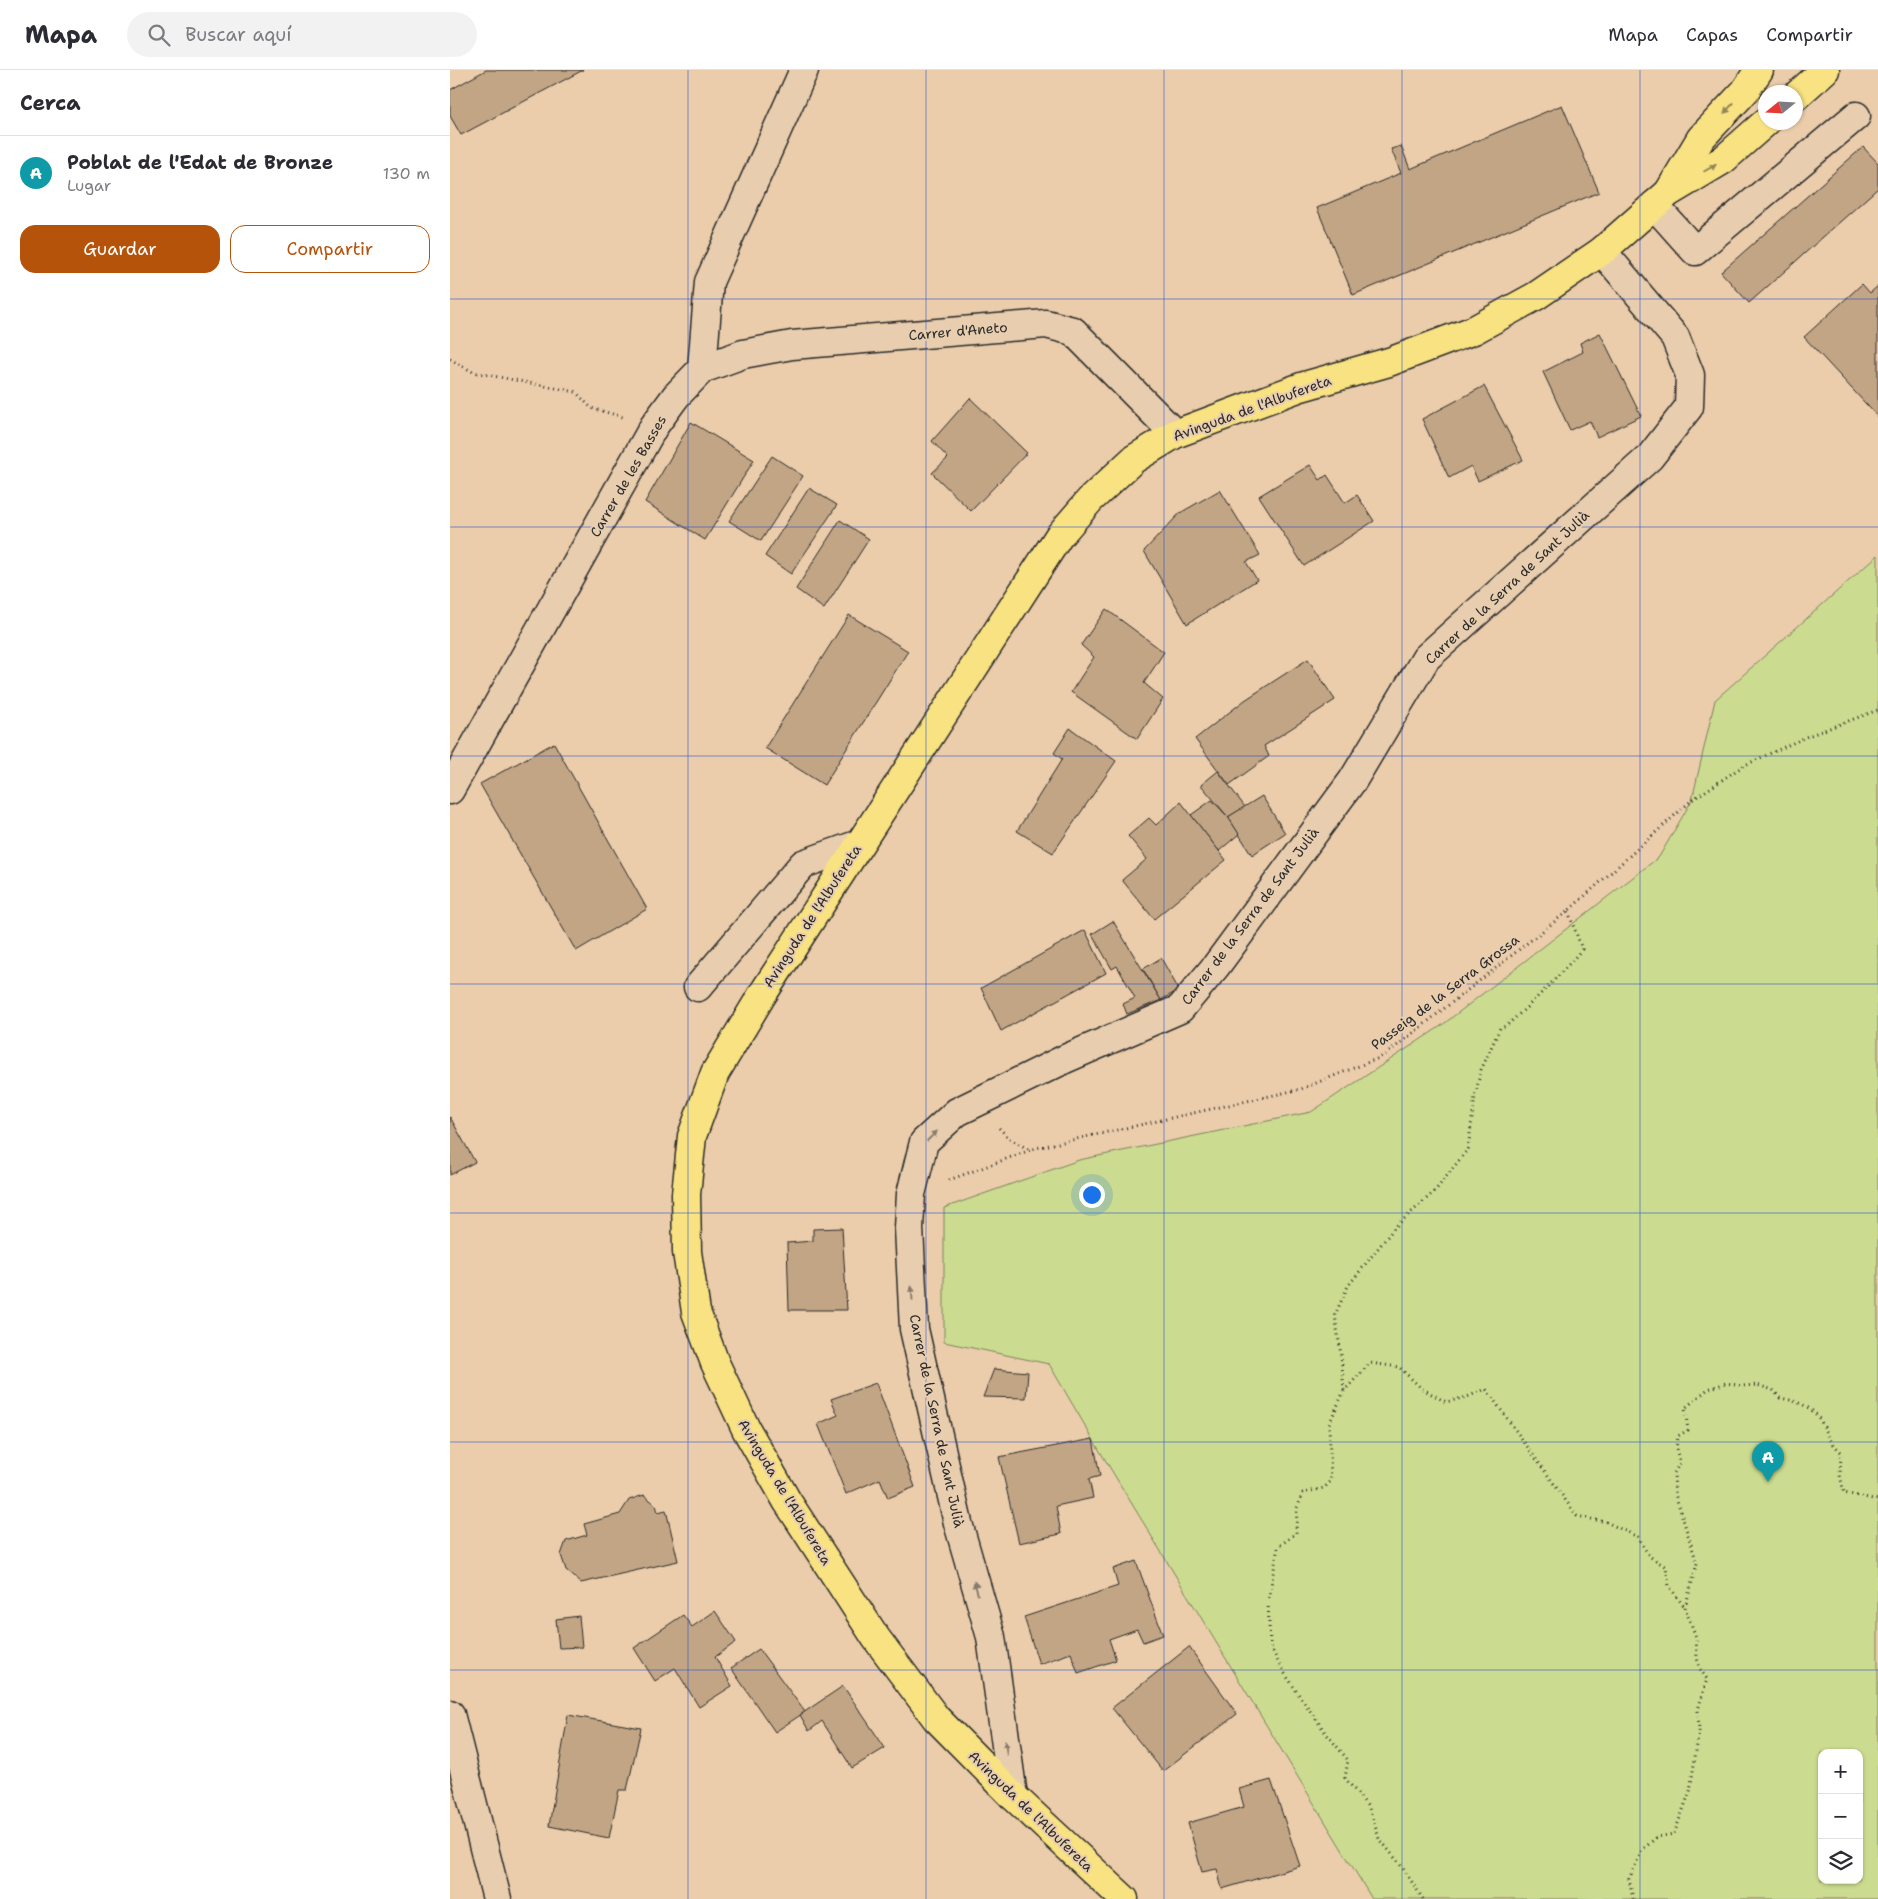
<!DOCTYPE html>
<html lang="es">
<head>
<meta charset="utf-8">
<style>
	:root { --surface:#fff; --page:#f2f2f3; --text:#2b2b33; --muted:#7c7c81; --line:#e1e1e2; --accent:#b45309 }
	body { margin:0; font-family:"Shantell Sans",sans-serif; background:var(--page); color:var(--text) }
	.controls { position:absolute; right:15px; bottom:15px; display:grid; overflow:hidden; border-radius:10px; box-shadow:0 1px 4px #0004 }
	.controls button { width:45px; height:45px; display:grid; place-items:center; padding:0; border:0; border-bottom:1px solid var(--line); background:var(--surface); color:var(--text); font:25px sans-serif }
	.compass { position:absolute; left:1308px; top:15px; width:45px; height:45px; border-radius:50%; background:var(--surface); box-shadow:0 1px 4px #0004; rotate:252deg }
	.you { position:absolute; left:641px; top:1124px; width:18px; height:18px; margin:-12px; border:4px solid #fff; border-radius:50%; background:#1a73e8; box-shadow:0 0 0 8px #1a73e833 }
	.badge { display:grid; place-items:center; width:32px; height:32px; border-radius:50%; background:var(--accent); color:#fff; font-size:16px; font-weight:700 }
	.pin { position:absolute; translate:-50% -41px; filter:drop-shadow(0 1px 2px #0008) }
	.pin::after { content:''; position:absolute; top:26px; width:18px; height:15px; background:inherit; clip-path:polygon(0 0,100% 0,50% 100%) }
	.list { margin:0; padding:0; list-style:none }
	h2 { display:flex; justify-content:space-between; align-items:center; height:65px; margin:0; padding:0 20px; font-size:21px }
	h2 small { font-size:16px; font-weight:400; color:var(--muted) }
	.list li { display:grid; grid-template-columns:32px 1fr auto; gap:15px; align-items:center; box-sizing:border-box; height:75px; padding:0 20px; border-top:1px solid var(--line) }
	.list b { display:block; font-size:19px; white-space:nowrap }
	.list p { margin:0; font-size:16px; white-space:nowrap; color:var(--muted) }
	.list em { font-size:16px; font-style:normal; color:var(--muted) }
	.actions { display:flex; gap:10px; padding:15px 20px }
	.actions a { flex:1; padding:11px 0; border:1px solid var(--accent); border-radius:15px; text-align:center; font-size:18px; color:var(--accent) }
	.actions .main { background:var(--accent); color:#fff }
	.icon { flex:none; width:28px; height:28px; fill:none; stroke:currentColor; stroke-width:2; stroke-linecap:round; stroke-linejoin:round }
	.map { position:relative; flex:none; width:1428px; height:1829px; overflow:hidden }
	header { display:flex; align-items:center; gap:30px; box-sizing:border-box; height:70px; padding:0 25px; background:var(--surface); border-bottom:1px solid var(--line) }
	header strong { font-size:24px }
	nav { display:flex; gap:28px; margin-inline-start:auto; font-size:18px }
	.search { width:350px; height:45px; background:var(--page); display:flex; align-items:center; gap:12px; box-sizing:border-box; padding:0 18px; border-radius:28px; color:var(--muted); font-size:19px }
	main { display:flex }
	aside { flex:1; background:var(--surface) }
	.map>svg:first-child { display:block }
</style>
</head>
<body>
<header>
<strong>Mapa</strong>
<div class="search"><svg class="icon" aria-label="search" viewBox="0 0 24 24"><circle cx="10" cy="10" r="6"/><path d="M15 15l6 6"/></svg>Buscar aquí</div>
<nav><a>Mapa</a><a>Capas</a><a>Compartir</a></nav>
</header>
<main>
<aside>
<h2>Cerca<small></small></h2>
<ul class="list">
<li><span class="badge" style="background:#0f9aa8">A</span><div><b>Poblat de l'Edat de Bronze</b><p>Lugar</p></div><em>130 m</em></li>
</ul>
<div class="actions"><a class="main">Guardar</a><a>Compartir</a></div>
</aside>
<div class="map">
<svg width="1428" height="1829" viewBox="0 0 1428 1829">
	<rect width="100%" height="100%" fill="#ebcdab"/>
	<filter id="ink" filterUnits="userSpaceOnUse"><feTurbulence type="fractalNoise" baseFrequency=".02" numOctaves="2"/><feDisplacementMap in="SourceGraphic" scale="10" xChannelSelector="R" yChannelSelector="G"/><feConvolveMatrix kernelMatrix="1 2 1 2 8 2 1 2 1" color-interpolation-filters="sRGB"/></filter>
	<g filter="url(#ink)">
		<!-- green -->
		<path fill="#cbdb8f" stroke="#7b835d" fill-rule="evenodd" d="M1428,485V1829H922L651,1383L599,1294L494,1272V1138L629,1090L861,1042L991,956L1209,787L1242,730L1265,630ZM1372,1683H1409V1810H1372Z"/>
		<!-- building -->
		<g fill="#c2a585" stroke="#2b2b2b">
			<polygon points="36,0 133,0 11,65 0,46 0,20"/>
			<polygon points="1112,35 1149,122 903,225 867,138 951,103 941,79 951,76 960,99"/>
			<polygon points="1413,77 1428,93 1428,118 1299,233 1271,202"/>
			<polygon points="1412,214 1420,223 1428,216 1428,347 1354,267"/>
			<polygon points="1150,263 1191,346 1147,367 1140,351 1120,360 1093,302 1133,282 1130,273"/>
			<polygon points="1034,316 1073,390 1028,411 1021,396 999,408 972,349"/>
			<polygon points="520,328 577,383 521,441 482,403 498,388 482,371"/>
			<polygon points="241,352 304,390 255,470 195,432"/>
			<polygon points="322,386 353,406 311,471 279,451"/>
			<polygon points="860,395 870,410 877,405 895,433 907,425 924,451 854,496 809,426"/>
			<polygon points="359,418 387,435 341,504 315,486"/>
			<polygon points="770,420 810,485 796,492 807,510 737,554 694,481 730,443"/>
			<polygon points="390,450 419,469 374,539 346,519"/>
			<polygon points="656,539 714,582 694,613 713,629 687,669 621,622 644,587 631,575"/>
			<polygon points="399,545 458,581 374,715 315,678"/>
			<polygon points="858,589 885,630 814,676 819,686 779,715 745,669 795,630"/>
			<polygon points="620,658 666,691 603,783 567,761 612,689 604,683"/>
			<polygon points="104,673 197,839 126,881 30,714"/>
			<polygon points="768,701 795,737 778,747 751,715"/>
			<polygon points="812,726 835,763 802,785 778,747"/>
			<polygon points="762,730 778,747 789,764 769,781 741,745"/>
			<polygon points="731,732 776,790 704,849 672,810 697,789 678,766 699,748 706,755"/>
			<polygon points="663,851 711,930 677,944 673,934 685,928 667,896 662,899 642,864"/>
			<polygon points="635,860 656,903 551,961 531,918"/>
			<polygon points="711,888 729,920 711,930 693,899"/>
			<polygon points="0,1047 25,1092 0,1105"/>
			<polygon points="392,1158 397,1240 339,1240 337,1173 363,1171 363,1159"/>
			<polygon points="544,1299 578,1302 576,1328 533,1327"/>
			<polygon points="426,1313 465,1417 438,1428 430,1409 396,1424 368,1354 388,1345 381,1329"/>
			<polygon points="643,1369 650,1406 639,1409 643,1428 606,1436 611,1464 569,1473 549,1387"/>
			<polygon points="194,1425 206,1435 208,1442 216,1440 228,1491 131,1513 116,1500 111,1485 116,1471 137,1465 134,1454 170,1444 179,1430"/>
			<polygon points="686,1491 713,1565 693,1572 687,1559 659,1569 666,1590 628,1603 621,1583 589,1594 574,1547 668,1516 663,1499"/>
			<polygon points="265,1541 286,1572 265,1587 282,1616 249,1637 225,1598 205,1611 184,1578 233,1545 242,1557"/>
			<polygon points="129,1546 132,1577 109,1578 106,1549"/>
			<polygon points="739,1577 787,1644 713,1701 662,1638"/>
			<polygon points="309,1579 355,1642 325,1662 281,1598"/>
			<polygon points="393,1616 435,1678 402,1698 372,1651 359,1661 350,1645"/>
			<polygon points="118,1645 191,1658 177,1720 169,1720 159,1768 99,1756"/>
			<polygon points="821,1710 850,1796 772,1819 767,1799 752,1802 738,1753 794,1737 789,1719"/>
		</g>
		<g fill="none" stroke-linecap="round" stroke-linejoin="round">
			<defs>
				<g id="minor">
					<polyline points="1204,135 1245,181 1406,46"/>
					<polyline points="252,299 293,284 342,275 596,254 623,261 725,364"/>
					<polyline points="0,720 204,356 226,326 252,299 259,212 354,0"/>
					<polyline points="248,917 353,794 409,774"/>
					<polyline points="0,1644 47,1829"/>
					<polyline points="563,1726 541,1567 508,1453 464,1259 459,1158 461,1124 474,1072 507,1042 615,989 730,939 766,896 903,710 976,588 1200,387 1239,337 1240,305 1225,267 1152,181"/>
				</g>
				<g id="major">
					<polyline points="1346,26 1375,0"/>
					<polyline points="1220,120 1251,68 1295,21 1309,0"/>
					<polyline points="674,1829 563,1726 486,1648 426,1568 337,1431 296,1359 265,1293 246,1242 237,1182 236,1124 242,1066 265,1003 312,925 609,466 640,430 684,389 725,364 851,317 939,292 1024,260 1086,226 1152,181 1218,123 1273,90 1316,52"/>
				</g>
			</defs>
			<!-- minor casing -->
			<use href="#minor" stroke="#2b2b2b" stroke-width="31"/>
			<!-- major casing -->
			<use href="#major" stroke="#2b2b2b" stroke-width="31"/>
			<!-- path -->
			<g stroke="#2b2b2b" stroke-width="3" stroke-dasharray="1 4" stroke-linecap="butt">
				<polyline points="0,289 23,302 126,322 141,338 173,347"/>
				<polyline points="549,1058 560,1069 580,1080"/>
				<polyline points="499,1110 586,1078 851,1019 934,986 1118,841 1242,730 1293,696 1358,666 1428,640"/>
				<path d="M894,1320L891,1285L885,1245L898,1216L945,1157L985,1121L1018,1079L1025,1026L1031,1000L1050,958L1056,956C1083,932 1109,907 1132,879L1118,841"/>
				<polyline points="973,1829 952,1797 929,1768 919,1738 895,1708 898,1690 875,1662 847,1622 830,1596 820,1575 818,1532 828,1477 846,1463 847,1438 853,1423 874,1418 881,1411 879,1354 894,1321 920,1293 949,1297 971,1318 996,1332 1017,1327 1036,1319 1127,1446 1156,1452 1188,1467 1199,1486 1216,1497 1219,1516 1235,1538"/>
				<path d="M1183,1829L1179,1809L1192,1780L1207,1767L1224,1764L1240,1721L1249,1661L1248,1640L1257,1609L1250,1599L1247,1588L1246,1567L1235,1538L1247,1493L1225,1424L1224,1403L1230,1393L1226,1378L1228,1366L1238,1360L1235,1338L1258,1319L1276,1313L1292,1316L1307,1315L1323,1320L1330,1328C1344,1330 1362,1336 1370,1350C1378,1363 1379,1371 1391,1382L1390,1405L1394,1423L1428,1430"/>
			</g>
			<!-- minor -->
			<use href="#minor" stroke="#e8ceaf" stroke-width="28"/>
			<!-- major -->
			<use href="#major" stroke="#f8e281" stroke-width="28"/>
		</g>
		<!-- one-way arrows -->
		<defs><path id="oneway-solid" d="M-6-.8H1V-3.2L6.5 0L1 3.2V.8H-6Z" transform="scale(1.25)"/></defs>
		<g fill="#928656">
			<use href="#oneway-solid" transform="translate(1279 38) rotate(133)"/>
			<use href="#oneway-solid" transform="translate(1260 98) rotate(-30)"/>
		</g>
		<g fill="#8a7c6d">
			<use href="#oneway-solid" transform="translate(482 1066) rotate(-44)"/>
			<use href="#oneway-solid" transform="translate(462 1223) rotate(-94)"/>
			<use href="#oneway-solid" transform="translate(526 1518) rotate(-106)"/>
			<use href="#oneway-solid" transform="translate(556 1678) rotate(-98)"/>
		</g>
	</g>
	<!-- grid -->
	<path fill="none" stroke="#1d4ed8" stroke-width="1" stroke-opacity="0.55" d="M238,0V1829M476,0V1829M714,0V1829M952,0V1829M1190,0V1829M0,229H1428M0,457H1428M0,686H1428M0,914H1428M0,1143H1428M0,1372H1428M0,1600H1428"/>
	<g text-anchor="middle" stroke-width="4" stroke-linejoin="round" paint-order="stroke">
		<!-- street labels -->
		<g font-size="14" fill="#2b2b2b" stroke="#e8ceaf">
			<text transform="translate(508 261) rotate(-5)" y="5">Carrer d'Aneto</text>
			<text transform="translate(802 338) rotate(-20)" y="5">Avinguda de l'Albufereta</text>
			<text transform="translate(178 406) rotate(-60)" y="5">Carrer de les Basses</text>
			<text transform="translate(1057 517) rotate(-43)" y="5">Carrer de la Serra de Sant Julià</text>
			<text transform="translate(362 846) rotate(-57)" y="5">Avinguda de l'Albufereta</text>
			<text transform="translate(800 846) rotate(-53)" y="5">Carrer de la Serra de Sant Julià</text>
			<text transform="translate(995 922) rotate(-37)" y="5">Passeig de la Serra Grossa</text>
			<text transform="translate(487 1351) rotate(78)" y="5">Carrer de la Serra de Sant Julià</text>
			<text transform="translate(335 1422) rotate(59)" y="5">Avinguda de l'Albufereta</text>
			<text transform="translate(581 1741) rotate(44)" y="5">Avinguda de l'Albufereta</text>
		</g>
	</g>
</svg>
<div class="controls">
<button>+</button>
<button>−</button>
<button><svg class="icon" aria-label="layers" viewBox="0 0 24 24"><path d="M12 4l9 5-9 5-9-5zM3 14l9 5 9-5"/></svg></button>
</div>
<svg class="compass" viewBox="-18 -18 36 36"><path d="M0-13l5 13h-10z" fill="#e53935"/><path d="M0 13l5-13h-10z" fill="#7c7c81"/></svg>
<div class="you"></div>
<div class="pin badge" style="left:1318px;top:1412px;background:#0f9aa8">A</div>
</div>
</main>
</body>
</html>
